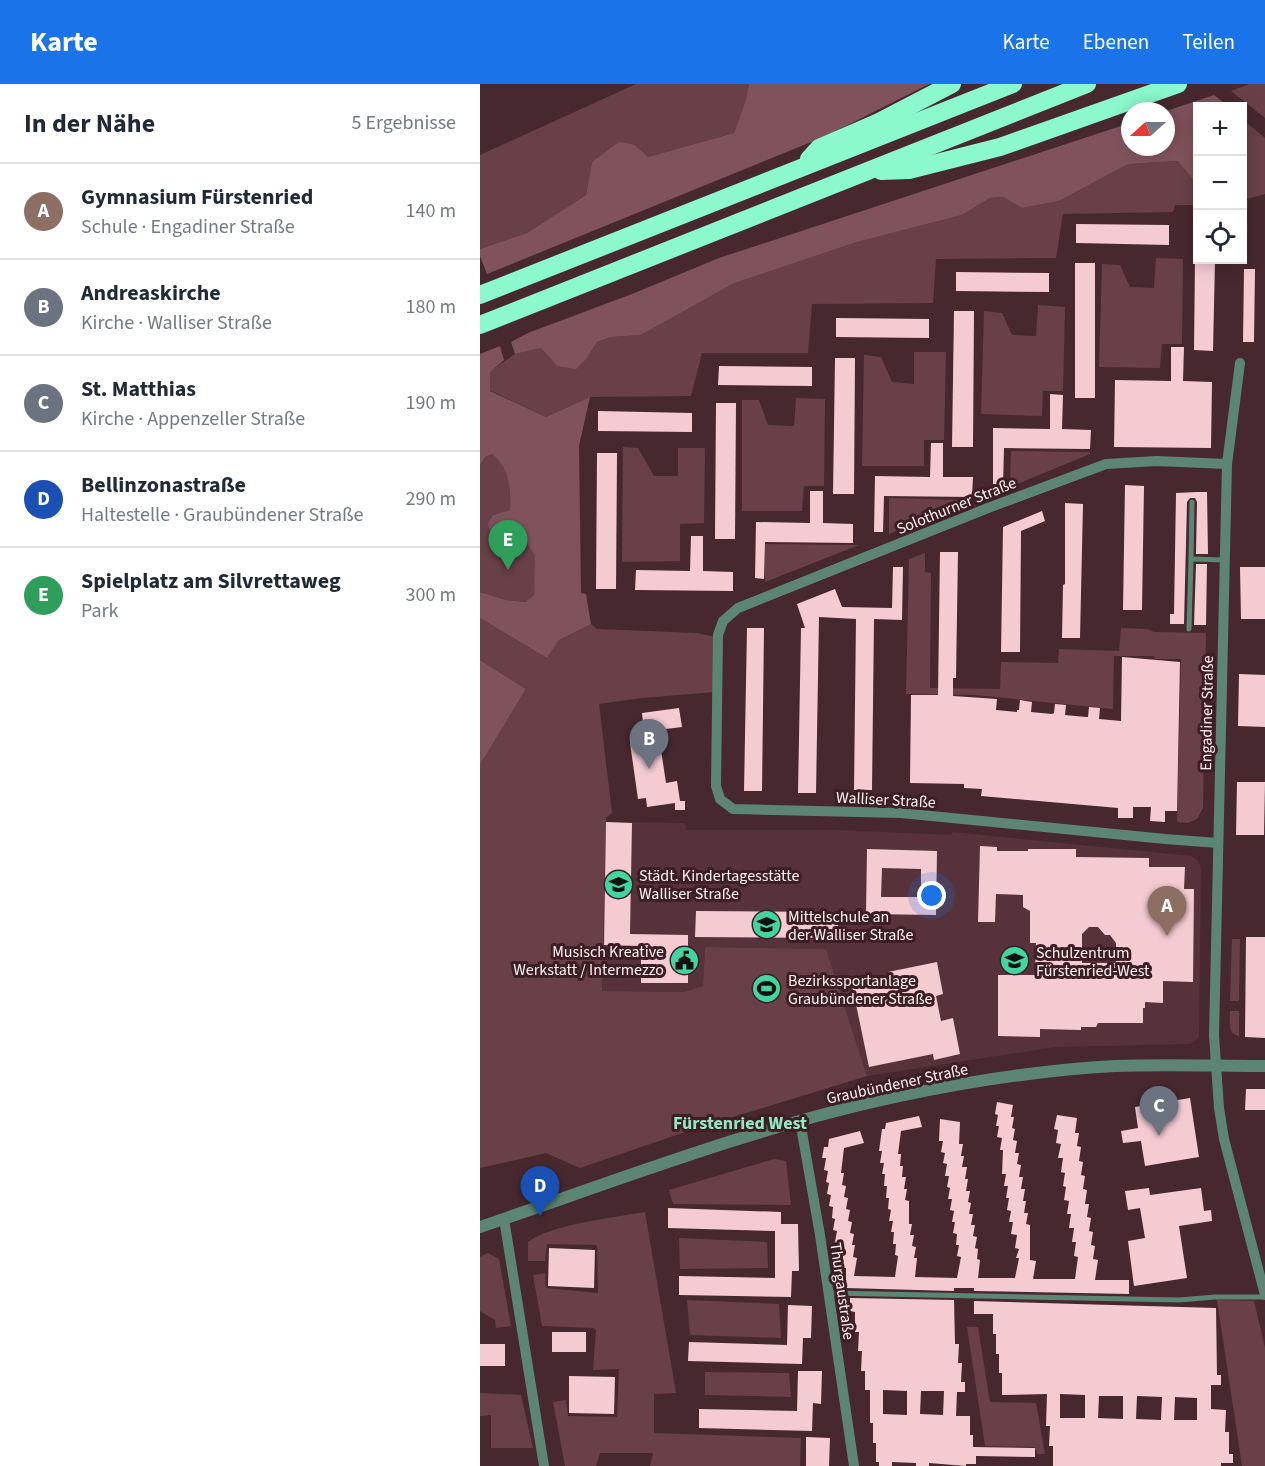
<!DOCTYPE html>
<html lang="de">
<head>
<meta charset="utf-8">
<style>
	:root { --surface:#fff; --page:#f2f2f3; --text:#1f2937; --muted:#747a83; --line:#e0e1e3; --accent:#1a73e8 }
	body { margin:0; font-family:"Source Sans 3",sans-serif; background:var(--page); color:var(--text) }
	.controls { position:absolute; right:18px; top:18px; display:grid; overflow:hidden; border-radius:0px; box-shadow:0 3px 15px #0003 }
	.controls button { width:54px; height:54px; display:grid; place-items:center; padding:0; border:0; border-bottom:2px solid var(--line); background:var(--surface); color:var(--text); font:30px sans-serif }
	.compass { position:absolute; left:641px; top:18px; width:54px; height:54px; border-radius:50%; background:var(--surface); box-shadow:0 3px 15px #0003; rotate:249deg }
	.you { position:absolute; left:452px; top:812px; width:21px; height:21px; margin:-15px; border:4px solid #fff; border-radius:50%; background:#1a73e8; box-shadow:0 0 0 9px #1a73e833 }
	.badge { display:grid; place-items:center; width:39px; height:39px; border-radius:50%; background:var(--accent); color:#fff; font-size:20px; font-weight:700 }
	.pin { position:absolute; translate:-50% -50px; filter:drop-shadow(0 2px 3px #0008) }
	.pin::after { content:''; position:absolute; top:32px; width:21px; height:18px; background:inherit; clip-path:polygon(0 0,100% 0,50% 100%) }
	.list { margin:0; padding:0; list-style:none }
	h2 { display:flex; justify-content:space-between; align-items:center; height:78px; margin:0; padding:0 24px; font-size:26px }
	h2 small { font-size:20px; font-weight:400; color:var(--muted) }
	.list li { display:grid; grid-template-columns:39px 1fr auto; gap:18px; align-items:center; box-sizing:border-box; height:96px; padding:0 24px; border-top:2px solid var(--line) }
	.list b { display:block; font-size:22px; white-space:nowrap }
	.list p { margin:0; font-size:20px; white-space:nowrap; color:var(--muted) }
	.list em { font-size:20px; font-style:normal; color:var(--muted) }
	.icon { flex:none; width:33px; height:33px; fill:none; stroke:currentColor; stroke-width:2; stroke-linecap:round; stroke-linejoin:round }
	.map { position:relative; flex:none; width:785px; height:1382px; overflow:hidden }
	header { display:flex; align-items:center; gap:36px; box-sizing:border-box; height:84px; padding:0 30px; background:var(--accent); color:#fff }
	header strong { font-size:28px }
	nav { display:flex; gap:33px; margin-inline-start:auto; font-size:21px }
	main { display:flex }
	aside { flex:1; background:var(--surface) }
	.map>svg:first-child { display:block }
</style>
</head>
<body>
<header>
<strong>Karte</strong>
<nav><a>Karte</a><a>Ebenen</a><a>Teilen</a></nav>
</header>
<main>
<aside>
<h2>In der Nähe<small>5 Ergebnisse</small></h2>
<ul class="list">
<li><span class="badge" style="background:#8d6e63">A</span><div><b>Gymnasium Fürstenried</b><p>Schule · Engadiner Straße</p></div><em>140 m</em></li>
<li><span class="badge" style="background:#6b7280">B</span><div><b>Andreaskirche</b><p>Kirche · Walliser Straße</p></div><em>180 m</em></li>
<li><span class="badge" style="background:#6b7280">C</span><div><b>St. Matthias</b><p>Kirche · Appenzeller Straße</p></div><em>190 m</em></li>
<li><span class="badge" style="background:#1a4fb4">D</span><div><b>Bellinzonastraße</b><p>Haltestelle · Graubündener Straße</p></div><em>290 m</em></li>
<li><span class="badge" style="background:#2e9e5b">E</span><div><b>Spielplatz am Silvrettaweg</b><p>Park</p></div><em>300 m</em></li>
</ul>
</aside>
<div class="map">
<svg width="785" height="1382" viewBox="0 0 785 1382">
	<rect width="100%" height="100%" fill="#47282e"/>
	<!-- built -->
	<polygon fill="#57323a" points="126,738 205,739 206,746 357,746 472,751 472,748 712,772 718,777 721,784 719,952 714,958 709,960 576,963 387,992 346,865 225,863 223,902 204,908 122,907"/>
	<!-- green -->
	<g fill="#694048">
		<polygon points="156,0 269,0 266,15 254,49 168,73 155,61 112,78 106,111 47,149 0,165 0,71"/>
		<polygon points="769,0 785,0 785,34 751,7"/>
		<polygon points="767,39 785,54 785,110 763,116 762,80 765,77"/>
		<polygon points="699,77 717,100 717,121 695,121 693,128 583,130 576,174 456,175 453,219 332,220 328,269 222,269 211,312 110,313 66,333 10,306 9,288 35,270 61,264 77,282 107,274 117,258 131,253 161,251 253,199 377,158 482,131 510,114 523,113 542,124 579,117 648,80"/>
		<polygon points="676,174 703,175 702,260 682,260 680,284 619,283 622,180 640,181 650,203 674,204"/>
		<polygon points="558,221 585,223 583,307 563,307 562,332 501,330 504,227 522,229 532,251 556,252"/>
		<polygon points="434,268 466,268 464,356 444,356 444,382 382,382 384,271 401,273 412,298 434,300"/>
		<polygon points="316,314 345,315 344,402 324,402 322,427 262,427 262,316 279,316 288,341 314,342"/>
		<polygon points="143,363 158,364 174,392 198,392 198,364 225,364 224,439 200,440 200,477 142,478"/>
		<polygon points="531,367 610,368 610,370 530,403"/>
		<path d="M12,370C31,386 31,403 30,426L13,431L14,458L47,460L56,471L54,511L47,518L26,516L0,508V381L5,373Z"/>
		<polygon points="409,414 490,416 409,450"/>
		<polygon points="285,460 379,461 285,498"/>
		<polygon points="445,469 445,488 451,489 450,604 520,605 521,578 578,579 579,565 639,567 641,544 667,545 674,548 726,549 723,724 717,735 708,739 697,738 701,575 675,575 674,572 634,572 633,625 495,611 426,610 429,475"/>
		<polygon points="0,534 67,574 79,556 111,540 117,545 216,549 236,553 235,608 162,614 119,620 132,729 126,734 122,907 204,908 223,902 225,863 346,865 387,992 211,1046 100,1084 66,1069 0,1084 0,681 46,605 0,576"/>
		<polygon points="752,855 760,855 759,917 750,917"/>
		<path d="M750,927H759V952C747,950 750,937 750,927Z"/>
		<polygon points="294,1075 306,1077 311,1121 193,1120 189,1106"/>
		<path d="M165,1128L196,1309L174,1310V1349L321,1354L320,1382H170L173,1369H120L116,1382H85L73,1318L86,1316L88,1332L137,1333L139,1285L113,1286L116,1246L114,1244L62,1242L53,1191L65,1189L66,1204L118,1209L117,1161L67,1160L65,1177H48V1158C69,1141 136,1133 165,1128Z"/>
		<polygon points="199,1154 287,1158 288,1184 200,1185"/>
		<polygon points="8,1169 19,1175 31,1242 16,1244 15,1236 0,1227 0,1173"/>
		<polygon points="207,1216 299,1220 301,1254 210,1251"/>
		<polygon points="737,1216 774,1217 785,1264 785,1382 762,1382"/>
		<polygon points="487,1243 498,1243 510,1318 556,1319 565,1370 557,1370 555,1363 505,1362"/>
		<polygon points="225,1288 309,1289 311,1313 225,1311"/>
		<polygon points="0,1309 41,1311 53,1364 11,1364 11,1331 0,1332"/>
	</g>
	<!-- forest -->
	<g fill="#80535c">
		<polygon points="269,0 449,0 346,52 7,190 0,172 0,165 47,149 106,111 112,78 139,58 155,61 168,73 254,49 266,15"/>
		<polygon points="734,11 748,22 718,22 717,100 698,77 648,80 579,117 542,124 523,113 510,114 482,131 377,158 254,199 161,251 131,253 117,258 107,274 96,285 77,282 61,264 35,270 31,258 48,249 152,210 239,174 650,39 650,63 686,63 686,27"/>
		<polygon points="763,35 767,39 765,77 763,80"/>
		<path d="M20,262L24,276L10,288V307L66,333L110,313L99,362L101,509L106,510L111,540L79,556L67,574L0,534V508L26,516L46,518L54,511L55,471L47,460L14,458L8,440L13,431L30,426C31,404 30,385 12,370L5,373L0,381V270Z"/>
		<polygon points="0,576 46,605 0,681"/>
	</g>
	<!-- building -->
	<g fill="#f5cbd2" fill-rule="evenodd">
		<polygon points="596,140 689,141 689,161 596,159"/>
		<polygon points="715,176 735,176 733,267 714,266"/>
		<rect x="595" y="179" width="20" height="135"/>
		<polygon points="764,185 775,185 774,258 763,258"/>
		<polygon points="476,188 569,189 569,208 476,207"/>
		<polygon points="474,227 494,227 493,363 472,363"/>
		<polygon points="356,234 449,235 449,254 356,253"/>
		<polygon points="691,263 704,263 703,297 732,298 731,364 634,363 635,296 691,297"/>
		<polygon points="355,274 375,274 374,410 353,410"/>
		<polygon points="239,282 332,283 332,302 238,301"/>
		<polygon points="570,310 583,311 582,345 611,346 610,365 524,364 523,401 513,400 513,344 570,345"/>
		<polygon points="236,319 256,319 255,455 235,455"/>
		<polygon points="118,327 212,329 212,348 118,347"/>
		<polygon points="451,359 463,359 463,393 493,393 492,413 404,412 403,448 394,448 395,392 450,393"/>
		<polygon points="117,369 137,369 136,505 116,505"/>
		<polygon points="645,401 664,402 662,526 643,526"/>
		<polygon points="330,407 343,407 343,439 373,440 373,459 285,458 284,495 275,494 276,438 330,439"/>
		<polygon points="717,408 727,408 728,470 716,470 717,418 715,414 710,414 707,418 704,540 690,540 690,530 694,530 696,409"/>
		<polygon points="585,419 603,420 600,554 582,554 583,501 585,500"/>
		<polygon points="562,427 565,437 541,447 540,568 521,568 523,443"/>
		<polygon points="211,452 223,452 223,487 253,488 253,507 155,506 156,486 210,487"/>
		<polygon points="460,468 478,468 476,594 473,594 473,612 517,615 516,626 537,628 537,626 539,626 540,616 552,618 551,628 572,630 574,629 575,620 586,621 585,631 606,633 608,633 609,623 620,624 619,635 641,637 642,573 700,578 697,727 685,727 685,738 670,737 671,723 653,723 653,734 638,734 638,724 501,712 502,705 484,704 484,700 430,699 431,611 458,611"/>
		<polygon points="716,480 727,480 726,541 714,541"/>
		<polygon points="413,483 423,483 422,536 394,535 392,706 374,706 376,535 339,533 336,709 318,709 321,544 325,544 317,520 355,505 362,523 412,524"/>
		<polygon points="760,483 785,483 785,535 761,535"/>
		<polygon points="267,544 284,544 282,707 264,707"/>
		<polygon points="759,590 785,591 785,643 758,642"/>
		<polygon points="199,624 202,643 178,646 186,699 197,697 200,717 205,717 205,726 195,726 195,719 167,723 166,714 158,715 150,659 165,657 162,629"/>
		<polygon points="757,698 785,698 784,751 756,751"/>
		<polygon points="126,738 152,739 150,850 208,851 208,899 161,899 161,862 124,861"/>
		<path d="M500,762L517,763V767H548V765H596V773L669,774V783H705L704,805H714L713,898L683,897V919L665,918V924H663V939H618L616,943H601V946L560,945V953L518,952V891H555L556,859H550V827L543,823V811L516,810L515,838H498ZM609,843H618L625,851H630L636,859V879H602V850Z"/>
		<path d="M387,765L457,767L456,831L386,830ZM402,784L441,785V813H401Z"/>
		<polygon points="216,827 358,828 358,854 215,853"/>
		<polygon points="766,853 785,853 785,954 765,953"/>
		<polygon points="457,878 463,910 456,912 461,937 473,934 480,970 454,976 453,970 389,983 372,901 409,894 408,888"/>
		<polygon points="766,1005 785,1005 785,1026 765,1026"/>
		<polygon points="710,1014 719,1073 665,1082 661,1057 643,1059 641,1047 658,1044 655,1023"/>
		<polygon points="517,1018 533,1021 531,1033 534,1033 532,1044 535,1045 533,1056 537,1057 535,1069 539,1069 537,1080 541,1081 539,1093 543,1093 541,1105 545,1105 543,1117 546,1117 544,1129 548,1129 546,1140 550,1141 550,1176 556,1177 553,1195 595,1195 598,1173 594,1172 596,1158 592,1158 594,1144 589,1144 591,1130 587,1130 589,1117 584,1116 586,1103 583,1102 585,1089 581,1088 583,1074 578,1074 581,1060 576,1059 578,1046 574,1045 577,1031 597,1034 595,1049 599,1049 597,1062 601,1063 599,1077 603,1078 601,1091 605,1092 603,1105 607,1106 605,1120 609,1120 607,1133 611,1134 609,1147 613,1148 611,1161 615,1162 613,1175 618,1176 615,1196 649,1196 649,1210 494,1207 494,1204 474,1204 474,1207 366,1204 366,1184 359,1183 361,1171 357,1170 359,1159 355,1158 357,1147 353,1146 355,1135 352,1134 353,1123 349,1122 351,1111 347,1110 349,1099 346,1098 348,1087 344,1086 346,1074 342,1074 344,1063 348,1063 349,1055 380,1047 384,1059 364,1064 361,1089 364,1089 362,1101 366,1102 364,1113 368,1114 366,1125 370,1126 368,1137 372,1138 370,1149 374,1150 372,1161 375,1161 373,1173 377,1174 374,1192 415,1193 418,1172 415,1171 416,1160 413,1160 414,1148 411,1148 413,1137 409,1137 411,1126 408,1125 409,1114 406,1114 407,1102 404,1102 405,1090 402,1090 404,1079 400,1079 402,1067 399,1067 402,1045 405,1045 406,1039 439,1032 442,1043 421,1047 418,1070 421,1070 420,1082 423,1082 422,1093 426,1093 424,1105 427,1105 425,1116 429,1117 429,1140 432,1140 430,1151 434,1151 432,1162 436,1163 434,1174 437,1174 435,1193 477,1194 481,1173 477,1172 479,1161 476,1161 477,1150 473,1149 475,1138 472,1138 474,1127 470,1126 472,1115 468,1115 470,1104 467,1103 469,1092 465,1092 467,1080 463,1079 465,1069 461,1068 463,1057 459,1057 460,1035 480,1038 479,1060 483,1060 481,1072 484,1072 482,1083 487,1083 485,1095 488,1095 486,1107 490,1107 488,1118 491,1119 489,1130 493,1130 491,1141 495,1141 493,1152 497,1153 495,1164 498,1165 497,1175 500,1176 498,1194 535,1194 539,1174 536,1174 539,1165 535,1164 537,1151 531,1150 533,1138 529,1138 531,1127 527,1126 529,1114 526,1114 528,1102 524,1102 526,1090 522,1090 523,1066 520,1066 522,1054 517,1053 519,1042 516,1042 518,1031 515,1030"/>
		<polygon points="669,1104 670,1111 721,1104 724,1127 731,1126 732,1137 699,1142 707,1194 654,1202 648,1157 665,1154 660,1124 648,1126 645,1107"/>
		<polygon points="188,1124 301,1128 301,1140 318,1140 319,1187 312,1187 311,1213 199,1211 199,1192 295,1194 295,1147 188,1144"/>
		<polygon points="69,1164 115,1166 114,1204 68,1202"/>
		<path d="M370,1214L474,1216L475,1260H479L478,1279H482L481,1298H485V1308H477L476,1332H490V1351H493V1363L555,1364V1373L496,1372V1380H486V1382L449,1379V1382H436V1379L412,1378V1382H399V1378H396V1359H393V1339H390V1306H385V1287H381L382,1267H378L379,1248H375V1228L370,1227ZM403,1306L427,1307V1331L403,1330ZM441,1307H464L463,1331L440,1330Z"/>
		<path d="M494,1217L736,1224L737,1291H741V1301H731V1325L746,1326L745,1348H749V1370H753V1379H741V1382H573V1362H569L570,1342H566L567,1310L522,1311V1289H519V1270H516V1250H513V1230H494ZM580,1310L605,1311V1334H580ZM619,1312H643V1335L618,1334ZM657,1312L682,1313L681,1336L656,1335ZM695,1313L717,1314V1336H694Z"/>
		<polygon points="308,1221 332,1222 331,1254 323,1254 322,1280 208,1277 209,1258 307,1261"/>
		<rect x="72" y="1248" width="34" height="20"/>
		<rect x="0" y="1260" width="25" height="22"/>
		<polygon points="318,1287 342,1287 341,1320 333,1319 332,1347 219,1344 219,1325 317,1327"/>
		<polygon points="89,1292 135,1293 134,1330 89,1329"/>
		<polygon points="326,1353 350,1354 349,1382 326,1382"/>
	</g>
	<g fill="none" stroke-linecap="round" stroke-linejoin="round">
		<!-- service -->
		<g stroke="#5c8673" stroke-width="5">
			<polyline points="712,418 711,475 745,476"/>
			<polyline points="709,545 711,475"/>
			<polyline points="349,1209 699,1216 735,1213 785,1213"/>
		</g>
		<!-- minor -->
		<g stroke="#5c8673" stroke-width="10">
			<polyline points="760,279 747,380 734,951 739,1024 744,1055 785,1211"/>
			<polyline points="738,759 685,755 421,729 253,725 240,715 236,702 238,551 243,537 258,524 508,424 626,380 677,377 747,380"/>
			<polyline points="320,1037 340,1151 374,1382"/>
			<polyline points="24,1135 64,1382"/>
		</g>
		<!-- tertiary -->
		<path stroke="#5c8673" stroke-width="12" d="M0,1143C139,1096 277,1042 420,1012C490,997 563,986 635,982C685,980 735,982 785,982"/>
		<!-- motorway -->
		<g stroke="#8bf9cc" stroke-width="18">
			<polyline points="329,75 339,64 399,38 472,0"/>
			<polyline points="401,87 429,86 520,63 698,0"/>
			<polyline points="0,211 533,0"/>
			<polyline points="0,241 607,0"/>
		</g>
	</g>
	<!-- icons -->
	<defs>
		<symbol id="school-disc" viewBox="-11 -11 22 22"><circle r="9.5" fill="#42d4a1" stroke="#3c1e24"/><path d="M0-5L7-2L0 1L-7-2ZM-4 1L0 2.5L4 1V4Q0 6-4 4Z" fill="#111"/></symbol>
		<symbol id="civic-disc" viewBox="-11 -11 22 22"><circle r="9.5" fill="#42d4a1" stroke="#3c1e24"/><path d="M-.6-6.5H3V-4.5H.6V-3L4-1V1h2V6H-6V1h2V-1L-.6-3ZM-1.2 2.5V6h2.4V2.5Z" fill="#111"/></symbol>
		<symbol id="stadium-disc" viewBox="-11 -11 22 22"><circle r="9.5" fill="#42d4a1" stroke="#3c1e24"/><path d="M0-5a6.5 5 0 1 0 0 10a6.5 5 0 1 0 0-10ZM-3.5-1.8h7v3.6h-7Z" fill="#111"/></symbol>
	</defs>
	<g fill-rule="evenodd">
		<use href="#school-disc" x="122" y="784" width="33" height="33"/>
		<use href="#school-disc" x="270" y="824" width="33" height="33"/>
		<use href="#civic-disc" x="188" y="860" width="33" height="33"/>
		<use href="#school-disc" x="518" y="860" width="33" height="33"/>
		<use href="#stadium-disc" x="270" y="888" width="33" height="33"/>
	</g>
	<g text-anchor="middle" stroke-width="6" stroke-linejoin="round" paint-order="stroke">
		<!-- street labels -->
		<g font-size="16" fill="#fef1f3" stroke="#3c1e24">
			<text transform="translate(476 421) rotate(-22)" y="6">Solothurner Straße</text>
			<text transform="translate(726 629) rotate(-89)" y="6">Engadiner Straße</text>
			<text transform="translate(406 715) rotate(3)" y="6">Walliser Straße</text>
			<text transform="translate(417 999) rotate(-12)" y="6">Graubündener Straße</text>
			<text transform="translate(363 1207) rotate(82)" y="6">Thurgaustraße</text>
		</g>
		<!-- poi labels -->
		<g font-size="16" fill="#fef1f3" stroke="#3c1e24" text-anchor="start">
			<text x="159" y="797">Städt. Kindertagesstätte<tspan x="159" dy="18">Walliser Straße</tspan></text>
			<text x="308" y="838">Mittelschule an<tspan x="308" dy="18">der Walliser Straße</tspan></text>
			<text x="184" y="873" text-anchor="end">Musisch Kreative<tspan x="184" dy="18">Werkstatt / Intermezzo</tspan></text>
			<text x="556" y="874">Schulzentrum<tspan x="556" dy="18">Fürstenried-West</tspan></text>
			<text x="308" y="902">Bezirkssportanlage<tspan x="308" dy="18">Graubündener Straße</tspan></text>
		</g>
		<!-- neighbourhood labels -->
		<g font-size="18" font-weight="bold" fill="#91e8c3" stroke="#3c1e24">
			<text x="260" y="1045">Fürstenried West</text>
		</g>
	</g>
</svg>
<div class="controls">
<button>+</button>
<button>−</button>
<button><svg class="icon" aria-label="locate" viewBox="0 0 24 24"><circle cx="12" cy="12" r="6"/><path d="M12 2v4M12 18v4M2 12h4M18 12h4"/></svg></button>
</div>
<svg class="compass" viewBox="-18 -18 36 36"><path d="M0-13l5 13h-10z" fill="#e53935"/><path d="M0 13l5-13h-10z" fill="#747a83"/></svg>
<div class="you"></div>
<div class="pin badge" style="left:687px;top:852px;background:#8d6e63">A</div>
<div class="pin badge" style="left:169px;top:685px;background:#6b7280">B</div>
<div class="pin badge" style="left:679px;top:1052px;background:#6b7280">C</div>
<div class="pin badge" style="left:60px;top:1132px;background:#1a4fb4">D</div>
<div class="pin badge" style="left:28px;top:486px;background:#2e9e5b">E</div>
</div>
</main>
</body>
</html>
